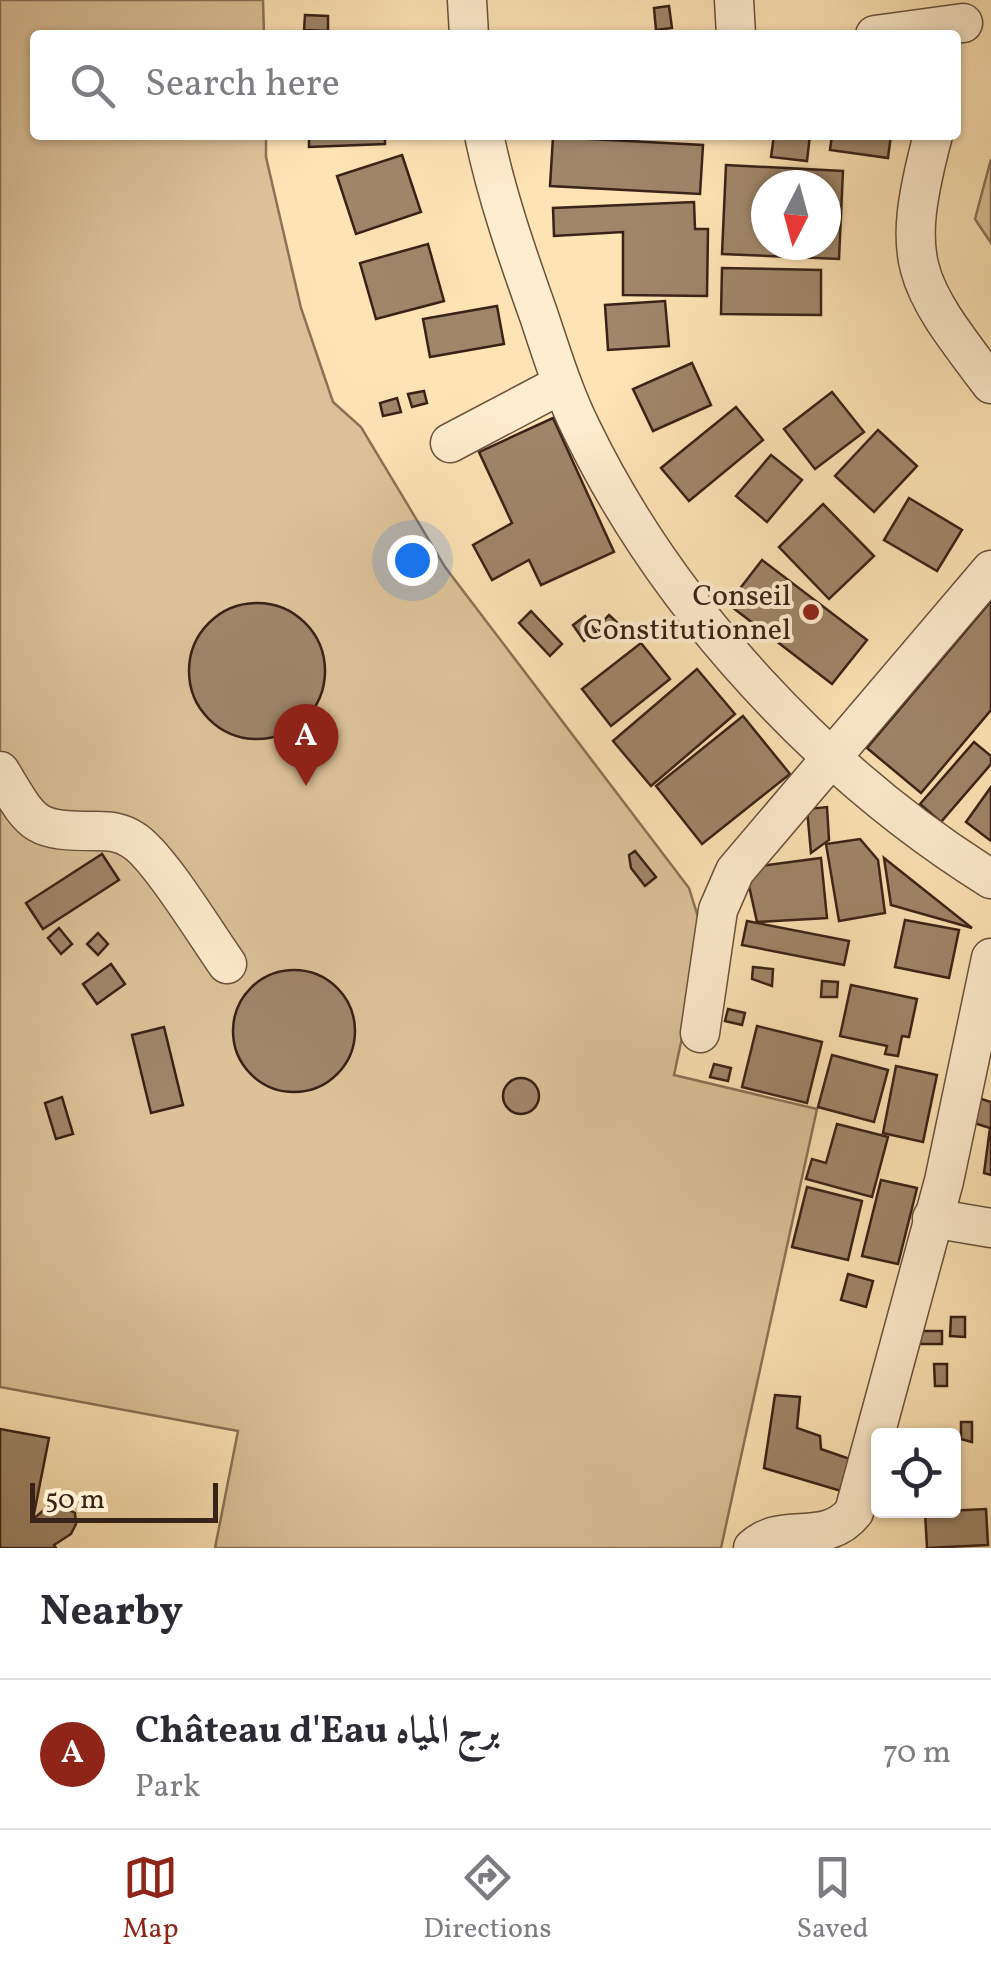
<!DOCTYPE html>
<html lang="en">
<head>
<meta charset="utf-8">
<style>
	:root { --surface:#fff; --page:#f7f7f7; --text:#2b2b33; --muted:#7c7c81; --line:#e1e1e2; --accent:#8f2418 }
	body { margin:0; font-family:Vollkorn,Amiri,serif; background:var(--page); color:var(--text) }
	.controls { position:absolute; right:30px; bottom:30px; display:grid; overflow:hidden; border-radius:10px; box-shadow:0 2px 8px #0004 }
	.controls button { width:90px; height:90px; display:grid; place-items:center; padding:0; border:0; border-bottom:2px solid var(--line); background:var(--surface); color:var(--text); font:50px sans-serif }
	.compass { position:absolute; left:751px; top:170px; width:90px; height:90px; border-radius:50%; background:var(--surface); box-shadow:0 2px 8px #0004; rotate:186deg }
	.scale { position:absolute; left:30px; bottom:25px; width:188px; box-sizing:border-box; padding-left:10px; border:5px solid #392217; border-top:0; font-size:28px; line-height:35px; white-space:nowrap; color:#392217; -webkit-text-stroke:8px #feedce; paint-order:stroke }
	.you { position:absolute; left:412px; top:560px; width:35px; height:35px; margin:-25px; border:8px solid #fff; border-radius:50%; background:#1a73e8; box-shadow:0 0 0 15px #1a73e833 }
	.badge { display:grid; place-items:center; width:65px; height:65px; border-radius:50%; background:var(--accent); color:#fff; font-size:32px; font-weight:700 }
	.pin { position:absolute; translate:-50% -82px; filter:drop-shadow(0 2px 5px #0008) }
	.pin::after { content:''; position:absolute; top:52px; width:35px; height:30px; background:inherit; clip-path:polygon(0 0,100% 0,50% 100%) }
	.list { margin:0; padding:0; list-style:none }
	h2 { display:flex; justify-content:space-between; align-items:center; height:130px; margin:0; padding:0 40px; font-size:42px }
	h2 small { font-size:32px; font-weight:400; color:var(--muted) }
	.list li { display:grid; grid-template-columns:65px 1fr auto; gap:30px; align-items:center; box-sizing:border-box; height:150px; padding:0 40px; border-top:2px solid var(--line) }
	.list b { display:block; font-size:38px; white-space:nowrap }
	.list p { margin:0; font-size:32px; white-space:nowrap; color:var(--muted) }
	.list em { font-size:32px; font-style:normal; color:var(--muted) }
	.icon { flex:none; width:55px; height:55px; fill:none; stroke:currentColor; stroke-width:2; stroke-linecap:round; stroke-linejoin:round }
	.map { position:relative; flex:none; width:991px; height:1548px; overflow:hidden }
	.search { position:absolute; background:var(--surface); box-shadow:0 2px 8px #0004; left:30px; right:30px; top:30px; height:110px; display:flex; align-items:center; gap:25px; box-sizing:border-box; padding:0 35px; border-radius:10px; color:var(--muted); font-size:38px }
	.sheet { height:280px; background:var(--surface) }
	nav { display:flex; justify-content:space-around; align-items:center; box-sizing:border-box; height:140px; border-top:2px solid var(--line); background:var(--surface); font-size:28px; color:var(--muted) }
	nav a { display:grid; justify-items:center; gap:5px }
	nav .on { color:var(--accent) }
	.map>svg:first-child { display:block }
</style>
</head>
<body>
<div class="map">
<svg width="991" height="1548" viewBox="0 0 991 1548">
	<rect width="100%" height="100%" fill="#fee3b4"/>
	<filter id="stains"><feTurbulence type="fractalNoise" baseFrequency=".002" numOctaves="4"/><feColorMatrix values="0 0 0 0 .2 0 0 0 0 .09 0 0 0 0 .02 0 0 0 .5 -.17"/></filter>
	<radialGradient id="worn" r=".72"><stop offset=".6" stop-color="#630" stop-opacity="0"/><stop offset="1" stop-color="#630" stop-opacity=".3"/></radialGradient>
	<!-- green -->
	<g fill="#ddc299" stroke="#8b7258" stroke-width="2.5">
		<polygon points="0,0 263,0 264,35 35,35 35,135 266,135 266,157 301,308 333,402 361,427 445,567 689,888 704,936 674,1075 817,1109 721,1548 215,1548 238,1431 0,1387"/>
		<polygon points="991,159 991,243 975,219"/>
	</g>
	<!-- building -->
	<g fill="#9f8669" stroke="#392217" stroke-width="2.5" fill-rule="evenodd">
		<polygon points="669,6 672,28 656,30 654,8"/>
		<polygon points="305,15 328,16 328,31 304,30"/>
		<polygon points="309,135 385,135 385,144 309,147"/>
		<polygon points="774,135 810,135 807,161 771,157"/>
		<polygon points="832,135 891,135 888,158 830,150"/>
		<polygon points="553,137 703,145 700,194 550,186"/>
		<polygon points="402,155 421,212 356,234 337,176"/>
		<path d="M726,165L843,171L839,259L722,254ZM766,185H826V245H766Z"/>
		<polygon points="694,202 695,229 708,229 707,296 623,295 623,232 554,236 553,208"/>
		<polygon points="428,244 444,301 376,319 360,263"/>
		<polygon points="722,268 821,270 821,315 721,314"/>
		<polygon points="665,301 669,346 608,350 605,305"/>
		<polygon points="497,306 504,344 430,357 423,319"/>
		<polygon points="692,363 711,405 653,431 633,389"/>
		<polygon points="424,391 427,403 412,407 408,394"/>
		<polygon points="832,392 864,432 815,469 784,429"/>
		<polygon points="397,398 401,412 383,416 380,403"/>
		<polygon points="736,407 763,440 689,501 661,468"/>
		<polygon points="553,418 614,552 541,585 529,560 492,580 473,545 512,523 479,452"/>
		<polygon points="878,430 917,466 874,512 835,476"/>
		<polygon points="771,455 802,480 767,522 736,496"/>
		<polygon points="909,498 962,530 937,571 884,540"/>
		<polygon points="823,504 874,556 829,599 779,547"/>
		<polygon points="762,560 867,640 832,684 728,604"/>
		<polygon points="991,601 991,710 921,793 867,748"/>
		<circle cx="257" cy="671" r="68"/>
		<polygon points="531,611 562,644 550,656 519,623"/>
		<polygon points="609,615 623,628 611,641 597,628"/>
		<polygon points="585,616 596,632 584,641 573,625"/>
		<polygon points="641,643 670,679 611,726 582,689"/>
		<polygon points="697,669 735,714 651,786 613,741"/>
		<polygon points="743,716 790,774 702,844 656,786"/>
		<polygon points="974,742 991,756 991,764 941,822 920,804"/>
		<polygon points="991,787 991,841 966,822"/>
		<polygon points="827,807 829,840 811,853 807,809"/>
		<polygon points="860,839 878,860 885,913 839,921 826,844"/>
		<polygon points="635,851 656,877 645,886 631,868 629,855"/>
		<polygon points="102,854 119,880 43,929 26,903"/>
		<polygon points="821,858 827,918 757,922 745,868"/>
		<polygon points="884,858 972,928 891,905"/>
		<polygon points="905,920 959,930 949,978 895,967"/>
		<polygon points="747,921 849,941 844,965 742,945"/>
		<polygon points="59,928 72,944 61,954 48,938"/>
		<polygon points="98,933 108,944 98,955 87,944"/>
		<polygon points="111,964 125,984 97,1004 83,984"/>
		<polygon points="753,967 773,969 772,986 752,979"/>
		<circle cx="294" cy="1031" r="61"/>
		<polygon points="822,981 838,982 837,997 821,997"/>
		<polygon points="851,985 917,999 909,1037 902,1036 898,1056 885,1054 887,1046 840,1036"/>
		<polygon points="728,1009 745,1013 742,1025 725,1021"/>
		<polygon points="757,1026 822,1042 807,1103 742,1087"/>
		<polygon points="164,1027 183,1105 151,1113 132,1035"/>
		<polygon points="832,1055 888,1070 874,1122 818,1107"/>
		<polygon points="714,1064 731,1068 728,1081 710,1077"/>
		<polygon points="896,1066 937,1075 923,1142 883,1133"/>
		<circle cx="521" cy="1096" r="18"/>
		<polygon points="969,1095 991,1102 991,1175 984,1173 990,1128 968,1121"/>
		<polygon points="62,1097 73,1134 56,1139 45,1103"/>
		<polygon points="837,1124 888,1137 872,1197 806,1179 812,1159 826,1163"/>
		<polygon points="881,1180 917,1188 898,1264 862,1256"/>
		<polygon points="807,1187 862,1201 848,1260 792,1247"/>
		<polygon points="848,1274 873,1281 866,1307 841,1300"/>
		<polygon points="951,1317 965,1317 965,1337 950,1336"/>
		<rect x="913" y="1331" width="29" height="13"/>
		<polygon points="934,1364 947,1364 947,1386 935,1386"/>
		<polygon points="775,1395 800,1397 797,1428 820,1436 821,1449 850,1459 841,1491 764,1468"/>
		<polygon points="961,1422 972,1422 972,1442 961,1439"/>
		<polygon points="0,1429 49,1438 33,1519 49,1506 58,1504 75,1513 76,1524 71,1534 54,1545 56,1548 0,1548"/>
		<polygon points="986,1509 988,1545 927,1548 925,1512"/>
	</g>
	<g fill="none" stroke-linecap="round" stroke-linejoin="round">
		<defs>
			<g id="minor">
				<polyline points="467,0 469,35"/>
				<polyline points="734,0 736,35"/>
				<polyline points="875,35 963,23"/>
				<path d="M484,135C497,197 518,257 539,316C552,355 564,394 582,430C668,608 824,775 991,879"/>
				<path d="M933,135C899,264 913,281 991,384"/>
				<polyline points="450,443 562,384"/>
				<path d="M0,771C33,825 31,831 96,831C110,831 121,832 133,840C158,855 207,936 227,964"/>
				<polyline points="700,1033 718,910 735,871 991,570"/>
				<polyline points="932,1218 991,1228"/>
				<path d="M753,1548C784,1520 825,1548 854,1512L944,1181L991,958"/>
			</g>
		</defs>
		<!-- minor casing -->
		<use href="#minor" stroke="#6a523e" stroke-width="41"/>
		<!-- minor -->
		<use href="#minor" stroke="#feedce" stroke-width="38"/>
	</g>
	<!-- markers -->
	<circle fill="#8f2418" stroke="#feedce" stroke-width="4" cx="811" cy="612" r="10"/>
	<g text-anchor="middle" stroke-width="8" stroke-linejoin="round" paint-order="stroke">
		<!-- poi labels -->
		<g font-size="30" fill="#392217" stroke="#feedce" text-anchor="end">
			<text x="791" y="605">Conseil<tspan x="791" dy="34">Constitutionnel</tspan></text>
		</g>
	</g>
	<rect width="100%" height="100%" filter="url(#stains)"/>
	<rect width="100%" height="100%" fill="url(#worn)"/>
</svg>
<div class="controls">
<button><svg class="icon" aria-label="locate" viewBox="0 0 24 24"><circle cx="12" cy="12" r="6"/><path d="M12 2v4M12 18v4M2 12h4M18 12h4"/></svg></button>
</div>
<svg class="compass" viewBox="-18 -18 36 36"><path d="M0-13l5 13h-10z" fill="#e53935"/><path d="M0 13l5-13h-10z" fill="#7c7c81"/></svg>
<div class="scale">50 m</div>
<div class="you"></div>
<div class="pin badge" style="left:306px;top:786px">A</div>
<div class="search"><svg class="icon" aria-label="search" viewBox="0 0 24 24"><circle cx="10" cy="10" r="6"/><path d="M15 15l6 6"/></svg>Search here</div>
</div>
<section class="sheet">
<h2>Nearby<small></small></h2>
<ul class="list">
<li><span class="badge">A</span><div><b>Château d'Eau برج المياه</b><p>Park</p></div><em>70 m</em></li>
</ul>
</section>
<nav>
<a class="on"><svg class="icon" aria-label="map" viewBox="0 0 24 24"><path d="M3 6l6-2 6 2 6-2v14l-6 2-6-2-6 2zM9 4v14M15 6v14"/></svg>Map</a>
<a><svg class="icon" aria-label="directions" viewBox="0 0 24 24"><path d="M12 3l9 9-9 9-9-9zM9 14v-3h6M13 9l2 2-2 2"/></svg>Directions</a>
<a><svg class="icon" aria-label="saved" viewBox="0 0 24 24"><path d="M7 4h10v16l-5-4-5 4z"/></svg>Saved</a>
</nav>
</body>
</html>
